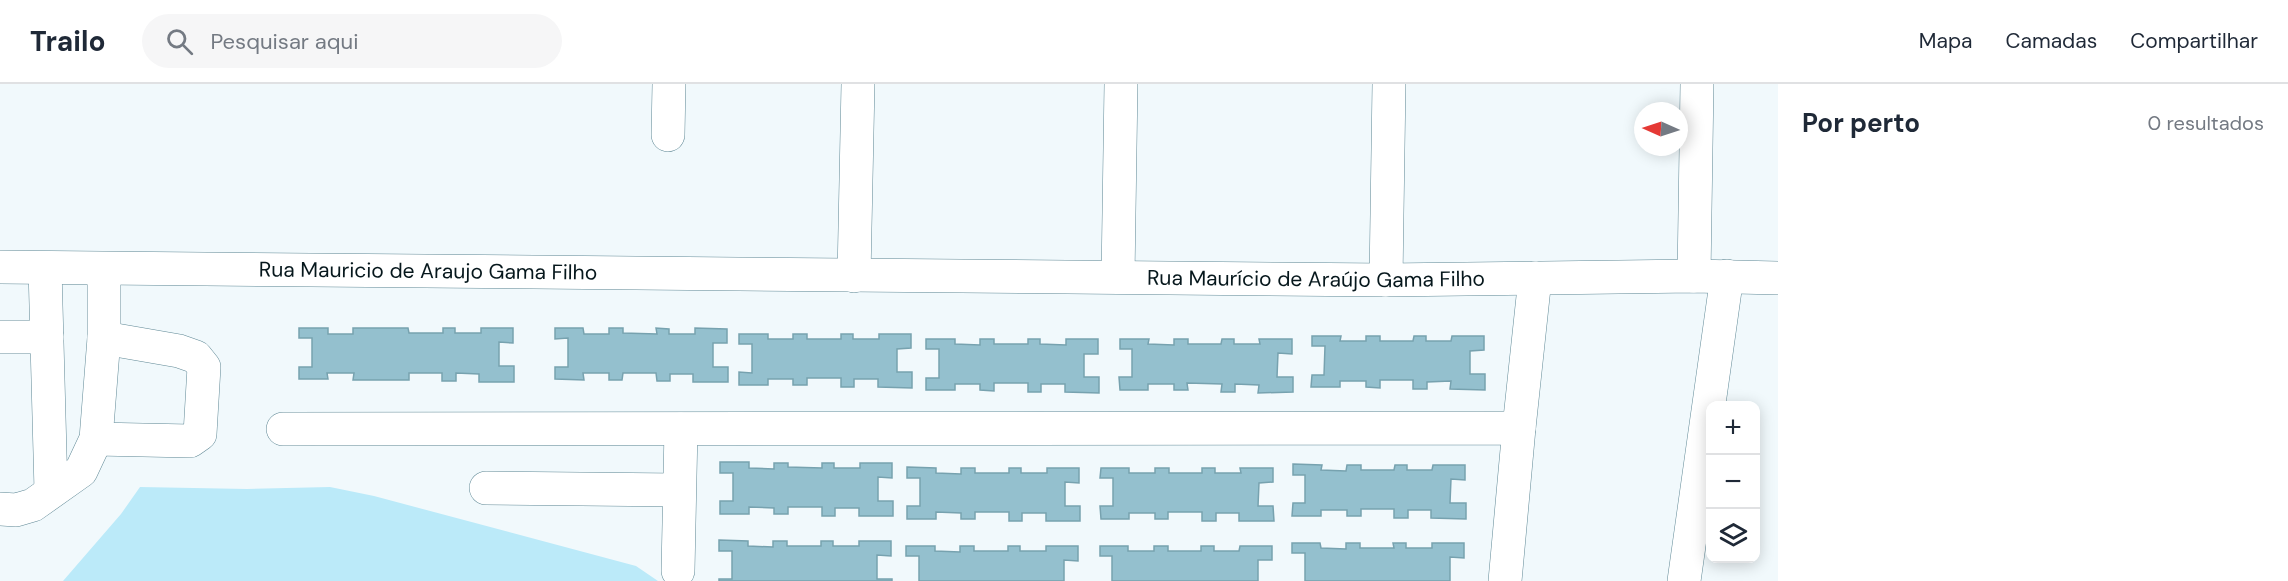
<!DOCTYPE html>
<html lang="pt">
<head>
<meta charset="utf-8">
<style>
	:root { --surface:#fff; --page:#f6f6f7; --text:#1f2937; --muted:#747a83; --line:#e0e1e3 }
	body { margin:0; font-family:"DM Sans",sans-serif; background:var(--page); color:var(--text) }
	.controls { position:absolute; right:18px; bottom:18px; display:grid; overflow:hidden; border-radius:12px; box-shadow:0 3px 15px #0003 }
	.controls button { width:54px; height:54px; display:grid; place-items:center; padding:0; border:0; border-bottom:2px solid var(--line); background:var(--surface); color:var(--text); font:30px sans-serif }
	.compass { position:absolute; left:1634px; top:18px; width:54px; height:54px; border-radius:50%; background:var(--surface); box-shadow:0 3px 15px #0003; rotate:273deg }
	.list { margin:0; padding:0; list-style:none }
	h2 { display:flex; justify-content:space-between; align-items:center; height:78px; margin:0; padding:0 24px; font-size:26px }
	h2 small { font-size:20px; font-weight:400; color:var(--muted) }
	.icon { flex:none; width:33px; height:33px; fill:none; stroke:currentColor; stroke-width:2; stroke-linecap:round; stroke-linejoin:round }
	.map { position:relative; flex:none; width:1778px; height:497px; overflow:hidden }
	header { display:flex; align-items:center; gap:36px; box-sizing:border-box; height:84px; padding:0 30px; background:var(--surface); border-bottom:2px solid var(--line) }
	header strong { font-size:28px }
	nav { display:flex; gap:33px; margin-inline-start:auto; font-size:21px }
	.search { width:420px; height:54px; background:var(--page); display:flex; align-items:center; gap:15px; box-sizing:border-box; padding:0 21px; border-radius:33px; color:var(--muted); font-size:22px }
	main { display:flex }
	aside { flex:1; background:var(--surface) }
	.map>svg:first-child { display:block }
</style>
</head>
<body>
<header>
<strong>Trailo</strong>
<div class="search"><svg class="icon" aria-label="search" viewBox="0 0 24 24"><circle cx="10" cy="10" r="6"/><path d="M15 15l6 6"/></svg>Pesquisar aqui</div>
<nav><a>Mapa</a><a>Camadas</a><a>Compartilhar</a></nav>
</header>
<main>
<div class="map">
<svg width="1778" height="497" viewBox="0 0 1778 497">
	<rect width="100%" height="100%" fill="#f1f9fc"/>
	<!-- green -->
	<polygon fill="#bbeaf9" points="140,403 247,405 330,403 374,412 636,482 658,497 63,497 121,430"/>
	<!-- building -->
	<g fill="#94c0ce" stroke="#77a2af" stroke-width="1.5">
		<polygon points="299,244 328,244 328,250 353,250 353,244 408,244 409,249 443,249 443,244 455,244 455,249 481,249 481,244 513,244 513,259 499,258 499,282 514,282 514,298 479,298 479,290 456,289 456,297 442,297 442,289 409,289 409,296 353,296 354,289 327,289 328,295 299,295 299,283 312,283 312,254 299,254"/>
		<polygon points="555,244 583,244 584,250 609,250 609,244 623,244 623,249 657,250 656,244 669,245 669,250 695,250 695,244 727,245 727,259 713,259 713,283 728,283 728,298 693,298 693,290 670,290 670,297 657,297 656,289 623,289 622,296 609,296 609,289 583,289 584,296 555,295 555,283 568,283 568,254 555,255"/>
		<polygon points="739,250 768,250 768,255 793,255 793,250 807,250 807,255 841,255 841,250 853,250 853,255 879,255 879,250 911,250 911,264 897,265 897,288 912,288 912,304 878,303 878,295 854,295 854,303 841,303 841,294 807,294 807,301 793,301 793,295 768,295 768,301 739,301 739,288 752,289 752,260 739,260"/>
		<polygon points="1312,252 1341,252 1340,257 1366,257 1366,252 1380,252 1380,257 1413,257 1414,252 1426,252 1426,257 1451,257 1452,252 1484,252 1484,266 1470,267 1470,290 1485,290 1485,306 1450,305 1451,297 1427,298 1427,305 1413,305 1413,296 1380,296 1380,304 1366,303 1366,297 1340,297 1340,303 1311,303 1312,291 1324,291 1325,262 1312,262"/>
		<polygon points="926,255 955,255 955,260 980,261 980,255 994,255 994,260 1028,260 1028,255 1040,255 1040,260 1066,261 1066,255 1098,255 1098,270 1084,270 1084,293 1099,293 1099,309 1065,308 1065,300 1041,300 1041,308 1028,308 1028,299 994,299 994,307 980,306 980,300 955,300 955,306 926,306 926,294 939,294 939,265 926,265"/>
		<polygon points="1120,255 1149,255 1148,260 1174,261 1174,255 1188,255 1188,260 1221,260 1222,255 1234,255 1234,260 1260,260 1259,255 1292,255 1292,270 1278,269 1277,293 1293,293 1293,308 1258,309 1259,301 1235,300 1235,308 1221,308 1222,300 1187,299 1188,306 1174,306 1174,300 1148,300 1148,306 1120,306 1119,293 1132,293 1132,265 1120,265"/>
		<polygon points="720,378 749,378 749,384 774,385 774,379 788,379 788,383 822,384 822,379 834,379 834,384 860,384 860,379 892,379 892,394 878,393 878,417 893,417 893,432 859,432 859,424 835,424 835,432 822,432 822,423 788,423 788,430 774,430 774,424 749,423 749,430 720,430 720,417 733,417 733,389 720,389"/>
		<polygon points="1293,380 1322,381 1321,386 1346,387 1347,381 1361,381 1361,386 1394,386 1395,381 1407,381 1407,386 1432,386 1433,381 1465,381 1465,396 1451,395 1450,419 1466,419 1466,435 1431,434 1431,426 1408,426 1408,434 1394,434 1394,425 1361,425 1361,432 1347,432 1347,426 1321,426 1321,432 1292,432 1293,419 1305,419 1305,391 1293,391"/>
		<polygon points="907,383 936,384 936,389 961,390 961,384 975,384 975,389 1009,389 1009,384 1021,384 1021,389 1047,389 1047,384 1079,384 1079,399 1065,398 1065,422 1080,422 1080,437 1046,437 1046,429 1022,429 1022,437 1009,437 1009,428 975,428 975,435 961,435 961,429 936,428 936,435 907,435 907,422 920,422 920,394 907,394"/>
		<polygon points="1101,384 1129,384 1129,389 1155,389 1155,384 1169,384 1169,389 1202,389 1202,384 1215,384 1215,389 1241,389 1240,384 1273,384 1273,398 1259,399 1258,422 1273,422 1274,437 1239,437 1239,429 1216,429 1216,437 1202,437 1202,428 1168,428 1168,435 1155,435 1155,429 1129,429 1129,435 1101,435 1100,422 1113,422 1113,394 1100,394"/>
		<polygon points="719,456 748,457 748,462 773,463 773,457 787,457 787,462 821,462 821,457 833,457 833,462 859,462 859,457 891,457 891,472 877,471 877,495 892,495 892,497 719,497 719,495 732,495 732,467 719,467"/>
		<polygon points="1292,459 1320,459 1321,464 1346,465 1346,459 1360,459 1360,464 1394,464 1393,459 1406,459 1406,464 1432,464 1432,459 1464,459 1464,474 1450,473 1450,497 1305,497 1305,469 1292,469"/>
		<polygon points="906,462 935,462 935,467 960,468 960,462 974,462 974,467 1008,467 1008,462 1020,462 1020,467 1046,467 1046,462 1078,462 1078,477 1064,476 1064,497 919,497 919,472 906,472"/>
		<polygon points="1100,462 1128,462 1128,467 1154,467 1154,462 1168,462 1168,467 1201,467 1201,462 1214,462 1214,467 1239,467 1240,462 1272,462 1272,476 1258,476 1258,497 1112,497 1112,472 1100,472"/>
	</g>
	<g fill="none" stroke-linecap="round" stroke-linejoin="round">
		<defs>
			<g id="minor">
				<polyline points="668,51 669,0"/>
				<path id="s1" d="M0,183L1386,196L1694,192L1778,194"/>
				<polyline points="45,184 51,407"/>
				<polyline points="854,192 858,0"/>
				<polyline points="1694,192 1697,0"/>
				<polyline points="1118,193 1121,0"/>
				<polyline points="1386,196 1389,0"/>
				<polyline points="0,253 47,253"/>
				<polyline points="1519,344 1535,194"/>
				<polyline points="283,345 1519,344 1505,497"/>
				<polyline points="96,355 190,357 200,350 204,283 196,273 179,267 104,254"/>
				<polyline points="486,404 679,406"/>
				<polyline points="0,425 16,426 33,421 81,387 96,355 104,254 104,185"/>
				<polyline points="678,487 681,345"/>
				<polyline points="1684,497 1727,192"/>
			</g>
		</defs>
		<!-- minor casing -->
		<use href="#minor" stroke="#608996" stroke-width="34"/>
		<!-- minor -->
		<use href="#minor" stroke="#fff" stroke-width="33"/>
	</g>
	<g text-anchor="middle" stroke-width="5" stroke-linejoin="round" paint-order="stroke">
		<!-- street labels -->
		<g font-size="21" fill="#06171c" stroke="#fff">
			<text dy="7" stroke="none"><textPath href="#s1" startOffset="428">Rua Mauricio de Araujo Gama Filho</textPath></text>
			<text dy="7" stroke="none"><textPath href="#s1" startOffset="1316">Rua Maurício de Araújo Gama Filho</textPath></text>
		</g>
	</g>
</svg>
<div class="controls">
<button>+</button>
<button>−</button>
<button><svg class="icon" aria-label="layers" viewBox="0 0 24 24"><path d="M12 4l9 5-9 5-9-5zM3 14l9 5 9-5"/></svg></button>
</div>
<svg class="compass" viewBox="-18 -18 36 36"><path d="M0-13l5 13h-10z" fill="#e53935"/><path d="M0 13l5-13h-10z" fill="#747a83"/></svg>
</div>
<aside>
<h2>Por perto<small>0 resultados</small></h2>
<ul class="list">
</ul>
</aside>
</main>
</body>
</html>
